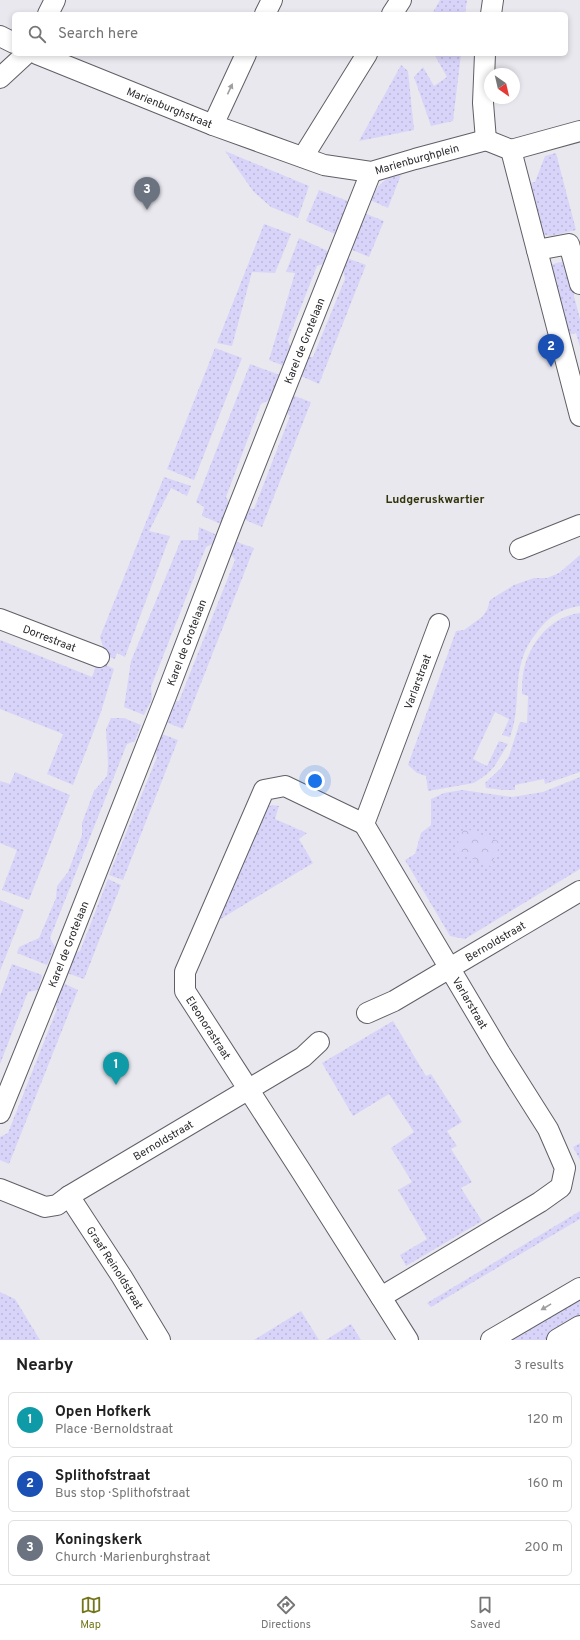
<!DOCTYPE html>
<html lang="en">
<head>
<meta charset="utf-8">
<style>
	:root { --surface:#fff; --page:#f2f2f2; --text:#222; --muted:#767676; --line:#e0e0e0; --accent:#74751b }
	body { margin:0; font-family:Overpass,sans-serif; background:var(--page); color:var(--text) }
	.compass { position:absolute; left:484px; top:68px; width:36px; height:36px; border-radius:50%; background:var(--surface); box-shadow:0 2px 6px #0003; rotate:146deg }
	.you { position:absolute; left:315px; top:781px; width:14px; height:14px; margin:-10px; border:3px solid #fff; border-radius:50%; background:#1a73e8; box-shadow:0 0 0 6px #1a73e833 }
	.badge { display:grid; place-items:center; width:26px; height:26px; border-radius:50%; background:var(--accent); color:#fff; font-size:13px; font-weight:700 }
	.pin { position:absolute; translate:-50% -33px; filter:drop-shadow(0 1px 2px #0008) }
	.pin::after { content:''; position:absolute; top:21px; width:14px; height:12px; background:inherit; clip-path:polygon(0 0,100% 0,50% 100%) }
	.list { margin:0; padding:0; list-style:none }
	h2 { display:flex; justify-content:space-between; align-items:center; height:52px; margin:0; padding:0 16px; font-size:17px }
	h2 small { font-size:13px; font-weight:400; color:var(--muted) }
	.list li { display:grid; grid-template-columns:26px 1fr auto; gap:12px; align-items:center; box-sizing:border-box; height:56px; margin:0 8px 8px; padding:0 8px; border:1px solid var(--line); border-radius:6px }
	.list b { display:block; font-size:15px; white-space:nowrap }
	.list p { margin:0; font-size:13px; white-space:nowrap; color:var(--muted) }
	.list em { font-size:13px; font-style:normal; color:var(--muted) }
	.icon { flex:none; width:22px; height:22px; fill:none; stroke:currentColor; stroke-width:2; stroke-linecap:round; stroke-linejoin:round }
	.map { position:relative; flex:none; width:580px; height:1340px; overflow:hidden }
	.search { position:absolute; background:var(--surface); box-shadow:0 2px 6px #0003; left:12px; right:12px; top:12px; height:44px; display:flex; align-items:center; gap:10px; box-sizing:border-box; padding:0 14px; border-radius:6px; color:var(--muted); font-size:15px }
	.sheet { height:244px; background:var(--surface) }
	nav { display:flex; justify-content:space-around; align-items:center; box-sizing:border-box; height:56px; border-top:1px solid var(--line); background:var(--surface); font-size:11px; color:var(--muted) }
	nav a { display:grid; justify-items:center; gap:2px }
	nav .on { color:var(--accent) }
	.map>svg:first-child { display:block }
</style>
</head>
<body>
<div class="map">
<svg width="580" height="1340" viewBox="0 0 580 1340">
	<defs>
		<pattern id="grass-dots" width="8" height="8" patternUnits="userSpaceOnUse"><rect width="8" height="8" fill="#d8d4f9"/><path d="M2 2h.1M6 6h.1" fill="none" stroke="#bab6d6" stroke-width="1.8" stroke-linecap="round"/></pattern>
		<pattern id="park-crowns" width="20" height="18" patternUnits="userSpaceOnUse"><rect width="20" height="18" fill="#d8d4f9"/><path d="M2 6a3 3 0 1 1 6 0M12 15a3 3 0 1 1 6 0" fill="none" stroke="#bab6d6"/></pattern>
	</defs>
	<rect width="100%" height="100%" fill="#e9e8ef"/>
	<!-- grass -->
	<g fill="url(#grass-dots)">
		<polygon points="440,0 467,0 465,14 432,14"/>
		<polygon points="434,54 461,54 453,121 431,126 414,77 423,67 434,86 447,77"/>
		<polygon points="401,65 408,71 414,130 359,141"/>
		<polygon points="225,151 309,186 298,218 271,207 253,191"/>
		<polygon points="556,153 576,230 551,236 545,235 543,233 529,183 535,182 545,156"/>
		<path d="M401,175L388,208L370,200C377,186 385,176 401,175Z"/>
		<polygon points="319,190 348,201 335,234 306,221"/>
		<polygon points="364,213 384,221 369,257 350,249"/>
		<polygon points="264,224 291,234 275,273 252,272 232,346 217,343"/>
		<polygon points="299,238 328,251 326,263 317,266 288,340 291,350 284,366 269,360 295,273 286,272"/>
		<polygon points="347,258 366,265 319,384 301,376 308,357 313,357 345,279 343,270"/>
		<polygon points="565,261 580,319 580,347 576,333 568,335 549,265"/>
		<polygon points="215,348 242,358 194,480 167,469"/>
		<polygon points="250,364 280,375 271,399 261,404 226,497 230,504 221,524 202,516 204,507 196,502"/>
		<polygon points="292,395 311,402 262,527 243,519 248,508 254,509 290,416 286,413"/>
		<polygon points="164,477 191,486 187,496 171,488 149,531 170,536 125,657 117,653 115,659 106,656 100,637"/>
		<polygon points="199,527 217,535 214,543 206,547 151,687 152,699 144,715 124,707 131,661 181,540 198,540"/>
		<polygon points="234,541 254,548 183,729 163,721 172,701 179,701 235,560 231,554"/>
		<path d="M580,555V606C561,609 549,616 537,632C508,668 524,699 510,737L502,735L509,719L495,712L473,759L487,766L499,741L508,744L494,767L486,775L474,783L428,791L426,776L417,773L408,765L456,631L464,630L482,617L487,610L490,600L514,585L534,578H547L559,573Z"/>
		<path d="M580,613V772L545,784L544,779L515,785V790H504L486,788L485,783L501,768L509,756L520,722L527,723L528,696L522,694C522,686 522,677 524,669C530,642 552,616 580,613Z"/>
		<polygon points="0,640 92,677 98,661 114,669 100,715 73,785 47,774 63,734 0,709"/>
		<polygon points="111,718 124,718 141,725 135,741 127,744 50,938 55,947 47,965 17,953 19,947 39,938 56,898 57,886 68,872 82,835 82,823 94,791 107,776 108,764 106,729"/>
		<polygon points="159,733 178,740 123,880 109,875 157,757 154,750"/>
		<polygon points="15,772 70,795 29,900 2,890 17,850 0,843 0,781 10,784"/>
		<polygon points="580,777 580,869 465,939 450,936 405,860 415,854 421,833 431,825 431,799 444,793 462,790 512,797 543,792"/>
		<polygon points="272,805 279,806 275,819 307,833 299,839 313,863 219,920 262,814 266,808"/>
		<polygon points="108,879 121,885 84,979 64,972 71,955 80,951"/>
		<polygon points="0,900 24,910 0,971"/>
		<polygon points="12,964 42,975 38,990 28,992 0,1064 0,996"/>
		<polygon points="61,982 78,990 9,1164 0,1160 0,1137 8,1133 57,1009 53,1000"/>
		<polygon points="393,1021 426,1076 431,1074 462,1122 447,1131 457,1146 451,1149 472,1182 461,1188 482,1221 406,1266 400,1255 427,1239 398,1190 412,1182 391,1148 414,1132 389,1094 353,1116 322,1063"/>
		<polygon points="580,1143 580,1160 573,1147"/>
		<polygon points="580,1211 580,1219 431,1307 427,1303"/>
		<polygon points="0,1292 15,1299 40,1340 0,1340"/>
		<polygon points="580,1299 580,1321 548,1340 511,1340"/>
		<polygon points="301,1311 319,1340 254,1340"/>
		<polygon points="351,1324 361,1340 326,1340"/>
	</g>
	<!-- park -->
	<polygon fill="url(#park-crowns)" points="464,828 501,842 491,866 454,852"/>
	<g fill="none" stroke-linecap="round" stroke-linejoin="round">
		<defs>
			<g id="minor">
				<polyline points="48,14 55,0"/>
				<polyline points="265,14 272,0"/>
				<polyline points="392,14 401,0"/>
				<polyline points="491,14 493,0"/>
				<polyline points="0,36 14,43"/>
				<path id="s1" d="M37,54L213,125L324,165L371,172L415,159L486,140"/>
				<polyline points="485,54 483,103 486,140"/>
				<polyline points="0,78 26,54"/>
				<polyline points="213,125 246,54"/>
				<polyline points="486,140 511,150 580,416"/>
				<polyline points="511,150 580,131"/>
				<polyline points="303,157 367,54"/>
				<polyline points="537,250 569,244 580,284"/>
				<polyline points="520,549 580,525"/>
				<path id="s2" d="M0,619L99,657"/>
				<path id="s3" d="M364,824L285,786L264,790L185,972V991L301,1171L408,1340"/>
				<path id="s4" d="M364,824L500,1053L548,1129L565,1168L561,1187L540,1202L381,1297"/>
				<path id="s5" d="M364,824L439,624"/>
				<path id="s6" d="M367,1013L394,1001L580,891"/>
				<path id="s7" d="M0,1113L56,975L166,696L232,523L371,172"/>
				<path id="s8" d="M0,1189L45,1207L57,1205L69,1196L303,1057L319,1042"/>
				<path id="s9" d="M69,1196L122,1277L160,1340"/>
				<polyline points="491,1340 580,1288"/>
			</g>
			<polyline id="primary" points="558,1340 580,1327"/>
		</defs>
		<!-- minor casing -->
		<use href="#minor" stroke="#605f65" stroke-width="22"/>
		<!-- primary casing -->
		<use href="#primary" stroke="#605f65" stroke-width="24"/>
		<!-- minor -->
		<use href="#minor" stroke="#fff" stroke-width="20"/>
		<!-- primary -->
		<use href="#primary" stroke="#fff" stroke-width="22"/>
	</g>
	<!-- one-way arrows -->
	<defs><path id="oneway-solid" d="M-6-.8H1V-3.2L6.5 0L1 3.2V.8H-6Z"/></defs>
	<g fill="#9f9fa0">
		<use href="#oneway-solid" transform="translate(230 89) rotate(-65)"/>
		<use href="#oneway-solid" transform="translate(546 1307) rotate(149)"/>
	</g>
	<g text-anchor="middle" stroke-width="3" stroke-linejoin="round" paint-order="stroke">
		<!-- street labels -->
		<g font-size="11" fill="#2a292c" stroke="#e9e8ef">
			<text dy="4" stroke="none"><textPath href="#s1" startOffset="143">Marienburghstraat</textPath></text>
			<text dy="4" stroke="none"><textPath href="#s1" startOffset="403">Marienburghplein</textPath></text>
			<text dy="4" stroke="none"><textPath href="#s7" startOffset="830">Karel de Grotelaan</textPath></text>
			<text dy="4" stroke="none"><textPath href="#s2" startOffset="53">Dorrestraat</textPath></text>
			<text dy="4" stroke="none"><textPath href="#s7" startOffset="506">Karel de Grotelaan</textPath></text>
			<text dy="4" stroke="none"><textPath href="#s5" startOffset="152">Varlarstraat</textPath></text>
			<text dy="4" stroke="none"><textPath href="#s6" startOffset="147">Bernoldstraat</textPath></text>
			<text dy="4" stroke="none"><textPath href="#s7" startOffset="182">Karel de Grotelaan</textPath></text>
			<text dy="4" stroke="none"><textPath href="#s4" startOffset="208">Varlarstraat</textPath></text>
			<text dy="4" stroke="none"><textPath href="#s3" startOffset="370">Eleonorastraat</textPath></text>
			<text dy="4" stroke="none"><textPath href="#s8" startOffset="185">Bernoldstraat</textPath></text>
			<text dy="4" stroke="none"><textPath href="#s9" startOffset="85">Graaf Reinoldstraat</textPath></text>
		</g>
		<!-- neighbourhood labels -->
		<g font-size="12" font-weight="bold" fill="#33340a" stroke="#e9e8ef">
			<text x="435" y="503">Ludgeruskwartier</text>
		</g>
	</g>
</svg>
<svg class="compass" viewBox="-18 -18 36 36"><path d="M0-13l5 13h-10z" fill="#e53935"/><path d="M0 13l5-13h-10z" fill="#767676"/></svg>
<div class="you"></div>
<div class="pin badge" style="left:116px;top:1085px;background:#0f9aa8">1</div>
<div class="pin badge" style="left:551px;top:367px;background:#1a4fb4">2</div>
<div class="pin badge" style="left:147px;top:210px;background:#6b7280">3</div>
<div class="search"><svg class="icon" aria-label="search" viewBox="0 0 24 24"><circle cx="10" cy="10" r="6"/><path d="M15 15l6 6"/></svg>Search here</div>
</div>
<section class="sheet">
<h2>Nearby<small>3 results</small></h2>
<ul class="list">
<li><span class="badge" style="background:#0f9aa8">1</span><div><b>Open Hofkerk</b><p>Place · Bernoldstraat</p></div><em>120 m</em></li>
<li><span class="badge" style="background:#1a4fb4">2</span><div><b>Splithofstraat</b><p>Bus stop · Splithofstraat</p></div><em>160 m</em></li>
<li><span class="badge" style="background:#6b7280">3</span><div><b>Koningskerk</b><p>Church · Marienburghstraat</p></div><em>200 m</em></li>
</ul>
</section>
<nav>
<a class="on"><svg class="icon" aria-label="map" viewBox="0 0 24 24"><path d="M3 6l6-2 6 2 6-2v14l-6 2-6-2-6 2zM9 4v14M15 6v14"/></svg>Map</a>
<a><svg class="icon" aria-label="directions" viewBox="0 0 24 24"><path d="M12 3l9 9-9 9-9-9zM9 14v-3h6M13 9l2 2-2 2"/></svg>Directions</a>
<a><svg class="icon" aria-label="saved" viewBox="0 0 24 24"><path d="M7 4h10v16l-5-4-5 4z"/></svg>Saved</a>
</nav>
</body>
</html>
